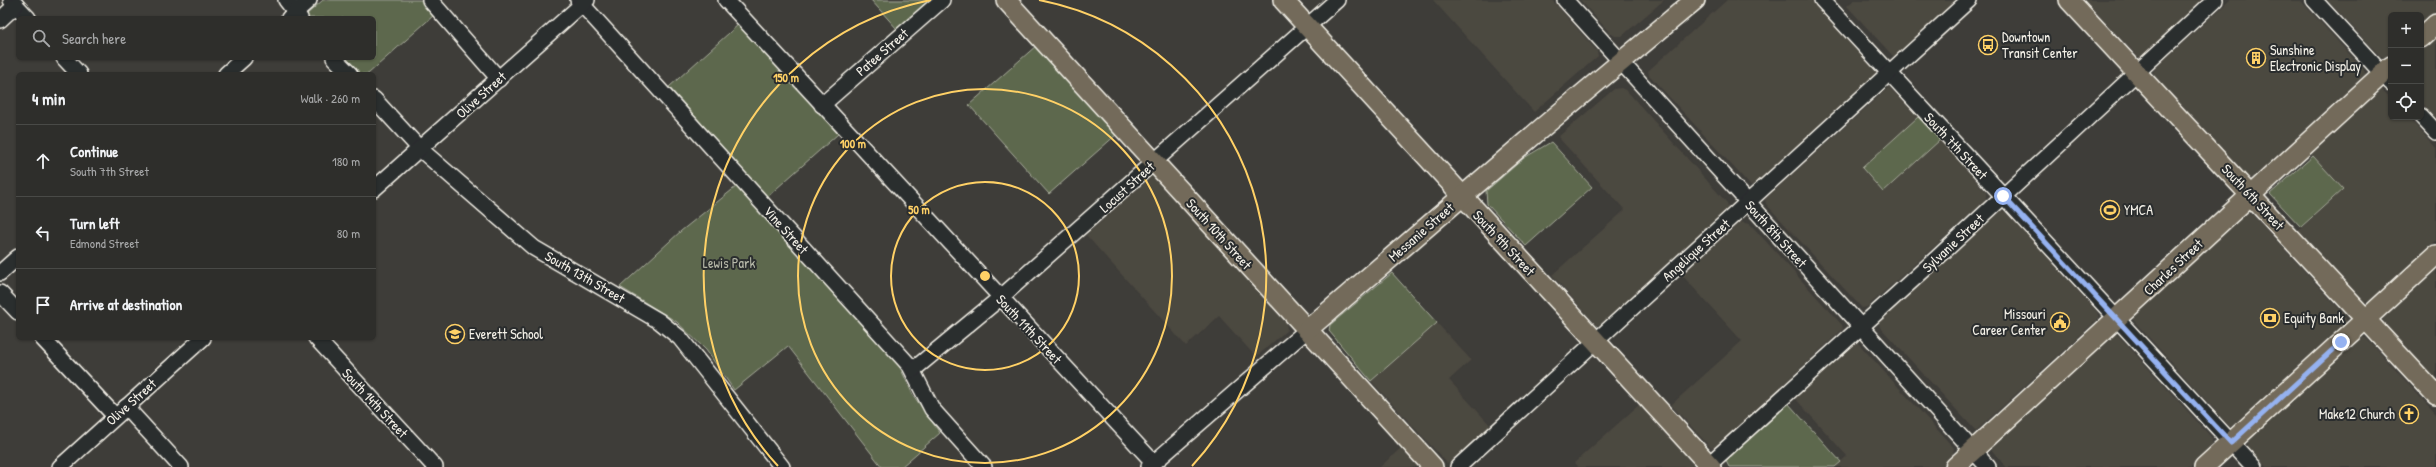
<!DOCTYPE html>
<html lang="en">
<head>
<meta charset="utf-8">
<style>
	:root { --surface:#2e2e2b; --page:#363633; --text:#f1f3f6; --muted:#a7a8a9; --line:#494a47 }
	body { margin:0; font-family:"Patrick Hand",sans-serif; background:var(--page); color:var(--text) }
	.controls { position:absolute; right:12px; top:12px; display:grid; overflow:hidden; border-radius:6px; box-shadow:0 1px 3px #0004 }
	.controls button { width:36px; height:36px; display:grid; place-items:center; padding:0; border:0; border-bottom:1px solid var(--line); background:var(--surface); color:var(--text); font:20px sans-serif }
	.stop { position:absolute; width:12px; height:12px; margin:-9px; border:3px solid #95b2f1; border-radius:50%; background:#fff }
	.stop.end { background:#95b2f1; border-color:#fff; box-shadow:0 1px 4px #0008 }
	.list { margin:0; padding:0; list-style:none }
	h2 { display:flex; justify-content:space-between; align-items:center; height:52px; margin:0; padding:0 16px; font-size:17px }
	h2 small { font-size:13px; font-weight:400; color:var(--muted) }
	.list li { display:grid; grid-template-columns:26px 1fr auto; gap:12px; align-items:center; box-sizing:border-box; height:72px; padding:0 16px; border-top:1px solid var(--line) }
	.list b { display:block; font-size:15px; white-space:nowrap }
	.list p { margin:0; font-size:13px; white-space:nowrap; color:var(--muted) }
	.list em { font-size:13px; font-style:normal; color:var(--muted) }
	.icon { flex:none; width:22px; height:22px; fill:none; stroke:currentColor; stroke-width:2; stroke-linecap:round; stroke-linejoin:round }
	.map { position:relative; flex:none; width:2436px; height:467px; overflow:hidden }
	.search { position:absolute; background:var(--surface); box-shadow:0 1px 3px #0004; left:16px; top:16px; width:360px; height:44px; display:flex; align-items:center; gap:10px; box-sizing:border-box; padding:0 14px; border-radius:6px; color:var(--muted); font-size:15px }
	.panel { position:absolute; background:var(--surface); box-shadow:0 1px 3px #0004; left:16px; top:72px; width:360px; height:268px; border-radius:6px }
	.map>svg:first-child { display:block }
</style>
</head>
<body>
<div class="map">
<svg width="2436" height="467" viewBox="0 0 2436 467">
	<rect width="100%" height="100%" fill="#3e3d39"/>
	<filter id="ink" filterUnits="userSpaceOnUse"><feTurbulence type="fractalNoise" baseFrequency=".025" numOctaves="2"/><feDisplacementMap in="SourceGraphic" scale="8" xChannelSelector="R" yChannelSelector="G"/><feConvolveMatrix kernelMatrix="1 2 1 2 8 2 1 2 1" color-interpolation-filters="sRGB"/></filter>
	<g filter="url(#ink)">
		<!-- built -->
		<g fill="#4c4840">
			<polygon points="1433,0 1552,0 1597,51 1598,56 1534,112"/>
			<polygon points="1580,0 1664,0 1622,36 1615,36 1610,33"/>
			<polygon points="1727,0 1812,0 1876,72 1874,78 1756,184 1750,185 1649,75 1648,71"/>
			<polygon points="1854,0 1957,0 1898,55 1893,56 1847,6"/>
			<polygon points="2084,0 2205,0 2143,56 2138,57"/>
			<polygon points="2230,0 2300,0 2364,70 2366,75 2363,82 2250,180 2154,77 2153,72 2156,67"/>
			<polygon points="2327,0 2436,0 2436,12 2421,25 2421,15 2391,15 2391,52 2385,57 2381,57"/>
			<polygon points="2436,37 2436,119 2421,103 2421,51"/>
			<polygon points="1889,87 1918,117 1862,169 1883,192 1940,140 1986,192 1986,197 1983,203 1867,307 1862,308 1766,204 1765,199"/>
			<polygon points="1621,88 1627,91 1727,203 1728,208 1722,216 1602,325 1596,325 1552,275 1625,210 1558,137 1614,89"/>
			<polygon points="2381,89 2391,98 2391,117 2408,117 2436,148 2436,241 2370,301 2364,302 2360,300 2297,232 2343,189 2309,152"/>
			<polygon points="1152,176 1157,178 1286,320 1287,330 1256,357 1219,316 1186,346 1086,235"/>
			<polygon points="2002,210 2010,216 2097,312 2099,318 1976,431 1880,327 1879,322 1881,318"/>
			<polygon points="2246,211 2254,216 2344,314 2347,322 2234,425 2230,427 2133,320 2132,315"/>
			<polygon points="1740,222 1750,224 1842,325 1843,329 1716,447 1711,448 1671,405 1742,341 1682,275"/>
			<polygon points="2436,268 2436,384 2382,322 2384,316"/>
			<polygon points="1437,323 1471,360 1449,380 1491,426 1451,462 1447,463 1371,381"/>
			<polygon points="2113,333 2118,335 2213,439 2212,448 2191,467 2006,467 1990,448"/>
			<polygon points="2360,337 2366,338 2371,343 2436,414 2436,467 2266,467 2258,458 2253,457 2246,449 2250,438 2306,387 2307,383 2317,373 2322,373"/>
			<polygon points="1858,343 1954,448 1952,458 1942,467 1835,467 1847,456 1794,397 1852,345"/>
			<polygon points="1641,403 1692,460 1693,467 1578,467 1574,463"/>
			<polygon points="1402,447 1420,467 1380,467"/>
		</g>
		<!-- green -->
		<g fill="#5d674e" stroke="#a8ac9b">
			<polygon points="323,0 421,0 434,15 368,74 360,74 345,58 374,58 374,18 307,18 305,16"/>
			<polygon points="871,0 931,0 897,29"/>
			<polygon points="739,24 838,134 767,197 669,87"/>
			<polygon points="1037,45 1117,134 1049,194 969,105"/>
			<polygon points="1918,117 1940,140 1883,192 1862,168"/>
			<polygon points="1551,142 1592,187 1526,246 1487,204 1486,191 1524,158"/>
			<polygon points="2313,156 2343,189 2301,227 2270,194"/>
			<polygon points="737,186 898,363 913,395 940,433 901,467 882,467 788,346 734,390 706,350 677,322 620,287 681,231"/>
			<polygon points="1392,273 1437,323 1371,381 1329,331 1330,325"/>
			<polygon points="1788,403 1841,462 1835,467 1729,467 1726,461"/>
		</g>
		<g fill="none" stroke-linecap="round" stroke-linejoin="round">
			<defs>
				<g id="minor">
					<polyline points="11,0 28,18"/>
					<polyline points="286,0 300,18"/>
					<polyline points="430,0 499,79"/>
					<polyline points="578,0 910,366 932,409 984,467"/>
					<polyline points="726,0 1154,463"/>
					<polyline points="1565,0 1988,467"/>
					<polyline points="1822,0 2254,467"/>
					<polyline points="2314,0 2391,83"/>
					<polyline points="289,18 309,0"/>
					<polyline points="0,20 16,5"/>
					<polyline points="64,58 79,74"/>
					<polyline points="334,58 350,74"/>
					<polyline points="226,74 244,58"/>
					<polyline points="374,99 420,149 534,248 659,321 680,338 782,467"/>
					<polyline points="822,105 942,0"/>
					<polyline points="2421,116 2436,132"/>
					<polyline points="374,189 587,0"/>
					<polyline points="0,273 18,257"/>
					<polyline points="0,293 18,312"/>
					<polyline points="42,338 115,416"/>
					<polyline points="316,338 435,467"/>
					<polyline points="913,370 1000,298 1337,0"/>
					<polyline points="126,407 181,467"/>
					<polyline points="60,467 203,338"/>
					<polyline points="1149,467 1307,330"/>
					<polyline points="1458,467 1969,0"/>
					<polyline points="1706,467 1938,257 2215,0"/>
				</g>
				<g id="major">
					<polyline points="1006,0 1433,467"/>
					<polyline points="1283,0 1711,467"/>
					<polyline points="2069,0 2436,395"/>
					<polyline points="2421,38 2436,24"/>
					<polyline points="1307,330 1543,127 1695,0"/>
					<polyline points="1955,467 2391,66"/>
					<polyline points="2204,467 2436,255"/>
				</g>
			</defs>
			<!-- minor casing -->
			<use href="#minor" stroke="#f4f1e8" stroke-width="18"/>
			<!-- major casing -->
			<use href="#major" stroke="#f4f1e8" stroke-width="22"/>
			<!-- minor -->
			<use href="#minor" stroke="#2a2d2e" stroke-width="15"/>
			<!-- major -->
			<use href="#major" stroke="#736b5a" stroke-width="19"/>
		</g>
	</g>
	<g fill="none" stroke-linecap="round" stroke-linejoin="round" filter="url(#ink)">
		<!-- route -->
		<polyline stroke="#95b2f1" stroke-width="5" points="2003,196 2231,443 2341,342"/>
	</g>
	<!-- distance rings -->
	<g fill="none" stroke="#ffd166" stroke-width="2">
		<circle cx="985" cy="276" r="94"/>
		<circle cx="985" cy="276" r="187"/>
		<path d="M778 466A281 281 0 0 1 931 0M1039 0A281 281 0 0 1 1192 466"/>
	</g>
	<!-- icons -->
	<defs>
		<symbol id="bus-ring" viewBox="-11 -11 22 22"><circle r="9.5" fill="#2a2d2e" stroke="#ffd166" stroke-width="1.5"/><path d="M-5-6H5V4H4V6H2V4H-2V6H-4V4H-5ZM-3.5-4V0h7V-4ZM-3.5 1.2v1.5H-2V1.2ZM2 1.2v1.5H3.5V1.2Z" fill="#ffd166"/></symbol>
		<symbol id="building-ring" viewBox="-11 -11 22 22"><circle r="9.5" fill="#2a2d2e" stroke="#ffd166" stroke-width="1.5"/><path d="M-4-6H4V6H1V3H-1V6H-4ZM-2.5-4.3h1.7v1.8h-1.7ZM.8-4.3h1.7v1.8H.8ZM-2.5-1h1.7V.8h-1.7ZM.8-1h1.7V.8H.8Z" fill="#ffd166"/></symbol>
		<symbol id="stadium-ring" viewBox="-11 -11 22 22"><circle r="9.5" fill="#2a2d2e" stroke="#ffd166" stroke-width="1.5"/><path d="M0-5a6.5 5 0 1 0 0 10a6.5 5 0 1 0 0-10ZM-3.5-1.8h7v3.6h-7Z" fill="#ffd166"/></symbol>
		<symbol id="bank-ring" viewBox="-11 -11 22 22"><circle r="9.5" fill="#2a2d2e" stroke="#ffd166" stroke-width="1.5"/><path d="M-6-4H6V4H-6ZM0-2.3a2.3 2.3 0 1 0 0 4.6a2.3 2.3 0 1 0 0-4.6Z" fill="#ffd166"/></symbol>
		<symbol id="civic-ring" viewBox="-11 -11 22 22"><circle r="9.5" fill="#2a2d2e" stroke="#ffd166" stroke-width="1.5"/><path d="M-.6-6.5H3V-4.5H.6V-3L4-1V1h2V6H-6V1h2V-1L-.6-3ZM-1.2 2.5V6h2.4V2.5Z" fill="#ffd166"/></symbol>
		<symbol id="school-ring" viewBox="-11 -11 22 22"><circle r="9.5" fill="#2a2d2e" stroke="#ffd166" stroke-width="1.5"/><path d="M0-5L7-2L0 1L-7-2ZM-4 1L0 2.5L4 1V4Q0 6-4 4Z" fill="#ffd166"/></symbol>
		<symbol id="church-ring" viewBox="-11 -11 22 22"><circle r="9.5" fill="#2a2d2e" stroke="#ffd166" stroke-width="1.5"/><path d="M-1.2-6h2.4v3.5h3.3v2.4h-3.3V6h-2.4V-.1h-3.3v-2.4h3.3Z" fill="#ffd166"/></symbol>
	</defs>
	<g fill-rule="evenodd">
		<use href="#bus-ring" x="1977" y="34" width="22" height="22"/>
		<use href="#building-ring" x="2245" y="47" width="22" height="22"/>
		<use href="#stadium-ring" x="2099" y="199" width="22" height="22"/>
		<use href="#bank-ring" x="2259" y="307" width="22" height="22"/>
		<use href="#civic-ring" x="2049" y="311" width="22" height="22"/>
		<use href="#school-ring" x="444" y="323" width="22" height="22"/>
		<use href="#church-ring" x="2398" y="403" width="22" height="22"/>
	</g>
	<g text-anchor="middle" stroke-width="4" stroke-linejoin="round" paint-order="stroke">
		<!-- poi labels -->
		<g font-size="14" fill="#f4f1e8" stroke="#2a2d2e" text-anchor="start">
			<text x="2002" y="42">Downtown<tspan x="2002" dy="16">Transit Center</tspan></text>
			<text x="2270" y="55">Sunshine<tspan x="2270" dy="16">Electronic Display</tspan></text>
			<text x="2124" y="215">YMCA</text>
			<text x="2046" y="319" text-anchor="end">Missouri<tspan x="2046" dy="16">Career Center</tspan></text>
			<text x="2284" y="323">Equity Bank</text>
			<text x="469" y="339">Everett School</text>
			<text x="2395" y="419" text-anchor="end">Make12 Church</text>
		</g>
		<!-- street labels -->
		<g font-size="14" fill="#f4f1e8" stroke="#2a2d2e">
			<text transform="translate(882 52) rotate(-41)" y="5">Patee Street</text>
			<text transform="translate(481 95) rotate(-42)" y="5">Olive Street</text>
			<text transform="translate(1956 146) rotate(47)" y="5">South 7th Street</text>
			<text transform="translate(1127 187) rotate(-42)" y="5">Locust Street</text>
			<text transform="translate(2253 197) rotate(47)" y="5">South 6th Street</text>
			<text transform="translate(786 230) rotate(48)" y="5">Vine Street</text>
			<text transform="translate(1421 232) rotate(-41)" y="5">Messanie Street</text>
			<text transform="translate(1219 234) rotate(48)" y="5">South 10th Street</text>
			<text transform="translate(1776 234) rotate(48)" y="5">South 8th Street</text>
			<text transform="translate(1504 243) rotate(47)" y="5">South 9th Street</text>
			<text transform="translate(1953 243) rotate(-43)" y="5">Sylvanie Street</text>
			<text transform="translate(1696 250) rotate(-42)" y="5">Angelique Street</text>
			<text transform="translate(2173 267) rotate(-43)" y="5">Charles Street</text>
			<text transform="translate(585 277) rotate(30)" y="5">South 13th Street</text>
			<text transform="translate(1029 329) rotate(47)" y="5">South 11th Street</text>
			<text transform="translate(131 402) rotate(-42)" y="5">Olive Street</text>
			<text transform="translate(375 403) rotate(47)" y="5">South 14th Street</text>
		</g>
		<!-- park labels -->
		<g font-size="14" fill="#b8baaa" stroke="#2a2d2e">
			<text x="729" y="268">Lewis Park</text>
		</g>
	</g>
	<circle cx="985" cy="276" r="6" fill="#ffd166" stroke="#2a2d2e" stroke-width="2"/>
	<g font-size="12" text-anchor="middle" font-weight="bold" fill="#ffd166" stroke="#2a2d2e" stroke-width="4" stroke-linejoin="round" paint-order="stroke">
		<text x="786" y="82">150 m</text>
		<text x="853" y="148">100 m</text>
		<text x="919" y="214">50 m</text>
	</g>
</svg>
<div class="controls">
<button>+</button>
<button>−</button>
<button><svg class="icon" aria-label="locate" viewBox="0 0 24 24"><circle cx="12" cy="12" r="6"/><path d="M12 2v4M12 18v4M2 12h4M18 12h4"/></svg></button>
</div>
<div class="stop" style="left:2003px;top:196px"></div>
<div class="stop end" style="left:2341px;top:342px"></div>
<div class="search"><svg class="icon" aria-label="search" viewBox="0 0 24 24"><circle cx="10" cy="10" r="6"/><path d="M15 15l6 6"/></svg>Search here</div>
<section class="panel">
<h2>4 min<small>Walk · 260 m</small></h2>
<ul class="list">
<li><svg class="icon" aria-label="ahead" viewBox="0 0 24 24"><path d="M12 20V5M6 11l6-6 6 6"/></svg><div><b>Continue</b><p>South 7th Street</p></div><em>180 m</em></li>
<li><svg class="icon" aria-label="left" viewBox="0 0 24 24"><path d="M17 20v-9H6M10 6l-5 5 5 5"/></svg><div><b>Turn left</b><p>Edmond Street</p></div><em>80 m</em></li>
<li><svg class="icon" aria-label="arrive" viewBox="0 0 24 24"><path d="M6 21V4h12l-3 4 3 4H6"/></svg><div><b>Arrive at destination</b></div></li>
</ul>
</section>
</div>
</body>
</html>
